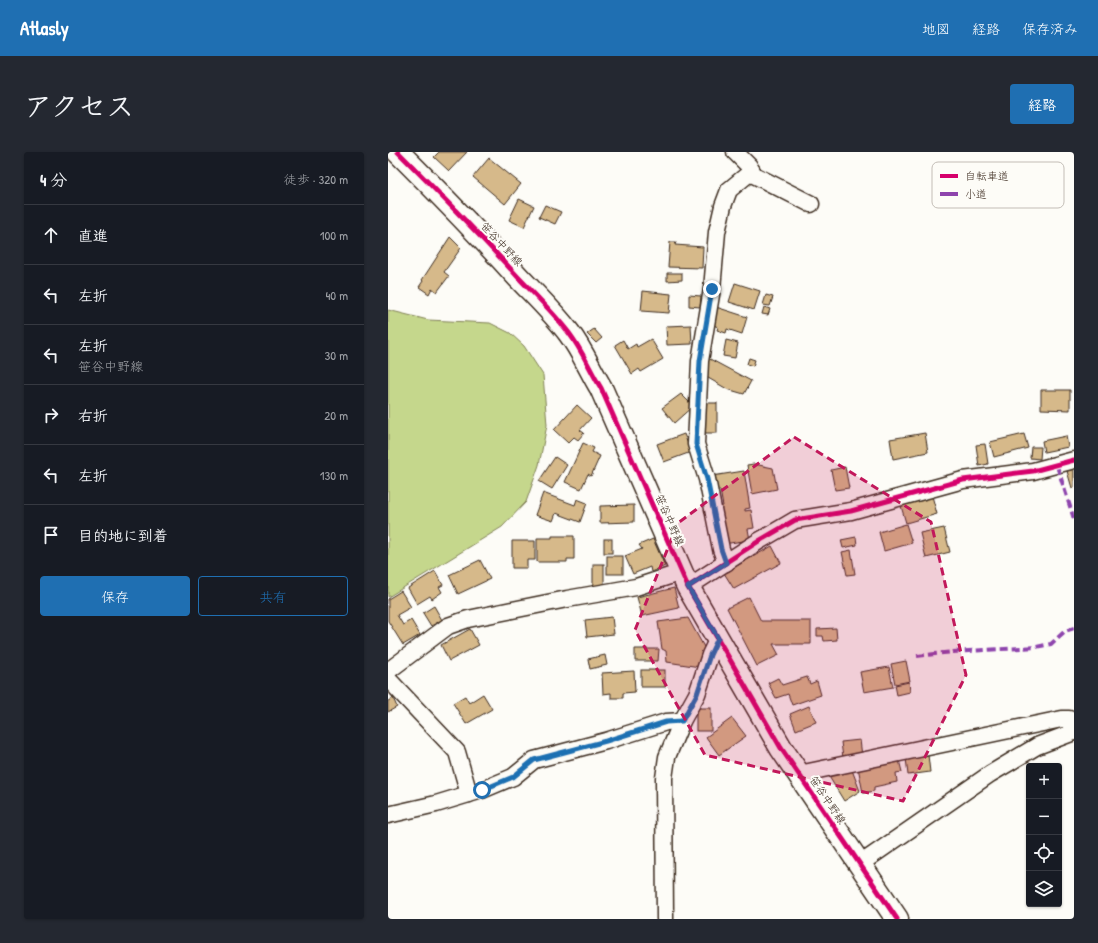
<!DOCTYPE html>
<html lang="ja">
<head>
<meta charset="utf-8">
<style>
	:root { --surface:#171b24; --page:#242831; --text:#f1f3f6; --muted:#9ea1a6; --line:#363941; --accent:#1f6fb2 }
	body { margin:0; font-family:"Patrick Hand","Klee One",sans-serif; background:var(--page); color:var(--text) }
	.controls { position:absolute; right:12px; bottom:12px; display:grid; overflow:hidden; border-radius:4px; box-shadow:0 1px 3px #0004 }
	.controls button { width:36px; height:36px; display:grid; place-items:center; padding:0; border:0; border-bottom:1px solid var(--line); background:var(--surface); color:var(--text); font:20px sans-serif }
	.stop { position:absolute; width:12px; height:12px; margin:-9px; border:3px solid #1f6fb2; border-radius:50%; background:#fff }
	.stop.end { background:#1f6fb2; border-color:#fff; box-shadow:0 1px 4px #0008 }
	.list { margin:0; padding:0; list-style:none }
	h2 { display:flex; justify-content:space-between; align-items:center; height:52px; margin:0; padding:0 16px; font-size:17px }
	h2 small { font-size:13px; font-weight:400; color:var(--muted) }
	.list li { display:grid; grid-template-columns:26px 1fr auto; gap:12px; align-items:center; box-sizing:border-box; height:60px; padding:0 16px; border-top:1px solid var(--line) }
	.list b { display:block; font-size:15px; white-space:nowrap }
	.list p { margin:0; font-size:13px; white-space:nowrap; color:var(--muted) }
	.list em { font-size:13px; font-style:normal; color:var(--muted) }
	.actions { display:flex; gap:8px; padding:12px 16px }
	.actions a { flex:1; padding:9px 0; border:1px solid var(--accent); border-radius:4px; text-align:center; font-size:14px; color:var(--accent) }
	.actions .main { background:var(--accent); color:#fff }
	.icon { flex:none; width:22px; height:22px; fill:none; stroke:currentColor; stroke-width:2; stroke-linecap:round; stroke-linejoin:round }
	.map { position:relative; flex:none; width:686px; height:767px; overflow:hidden; border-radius:4px }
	header { display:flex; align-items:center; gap:24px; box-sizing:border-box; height:56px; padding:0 20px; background:var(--accent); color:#fff }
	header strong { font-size:19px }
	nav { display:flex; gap:22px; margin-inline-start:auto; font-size:14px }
	.intro { display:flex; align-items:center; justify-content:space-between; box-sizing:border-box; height:96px; padding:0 24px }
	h1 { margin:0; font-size:28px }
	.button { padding:10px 18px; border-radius:4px; background:var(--accent); color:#fff; font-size:14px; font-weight:700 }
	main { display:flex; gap:24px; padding:0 24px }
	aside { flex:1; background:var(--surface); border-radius:4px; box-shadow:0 1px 3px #0004 }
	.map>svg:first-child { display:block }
</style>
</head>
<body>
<header>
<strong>Atlasly</strong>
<nav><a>地図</a><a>経路</a><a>保存済み</a></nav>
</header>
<div class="intro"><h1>アクセス</h1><a class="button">経路</a></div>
<main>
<aside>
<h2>4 分<small>徒歩 · 320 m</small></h2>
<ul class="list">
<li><svg class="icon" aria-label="ahead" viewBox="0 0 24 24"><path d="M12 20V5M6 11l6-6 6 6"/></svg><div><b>直進</b></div><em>100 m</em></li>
<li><svg class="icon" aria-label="left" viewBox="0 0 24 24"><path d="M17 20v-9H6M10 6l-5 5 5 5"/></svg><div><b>左折</b></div><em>40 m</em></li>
<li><svg class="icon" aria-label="left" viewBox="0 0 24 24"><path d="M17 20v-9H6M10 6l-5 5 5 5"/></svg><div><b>左折</b><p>笹谷中野線</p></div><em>30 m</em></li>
<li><svg class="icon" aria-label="right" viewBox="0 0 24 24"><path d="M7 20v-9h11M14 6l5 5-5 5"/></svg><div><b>右折</b></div><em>20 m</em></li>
<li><svg class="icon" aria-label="left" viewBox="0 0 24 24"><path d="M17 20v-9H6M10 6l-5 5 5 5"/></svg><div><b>左折</b></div><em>130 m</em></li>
<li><svg class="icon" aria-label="arrive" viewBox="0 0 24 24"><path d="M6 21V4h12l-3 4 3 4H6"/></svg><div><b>目的地に到着</b></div></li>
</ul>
<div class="actions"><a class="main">保存</a><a>共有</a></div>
</aside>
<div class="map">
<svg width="686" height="767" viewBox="0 0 686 767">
	<rect width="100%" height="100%" fill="#fdfcf7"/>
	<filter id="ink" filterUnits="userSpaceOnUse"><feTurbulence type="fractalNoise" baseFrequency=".025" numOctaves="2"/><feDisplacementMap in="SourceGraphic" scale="8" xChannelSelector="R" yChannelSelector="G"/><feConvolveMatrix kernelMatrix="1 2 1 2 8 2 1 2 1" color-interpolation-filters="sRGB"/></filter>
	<g filter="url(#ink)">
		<!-- green -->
		<polygon fill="#c5d78c" stroke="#808055" points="0,158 40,168 102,171 122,181 136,194 155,223 159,273 151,313 138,350 114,375 0,445"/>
		<!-- building -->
		<g fill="#d6b98a" stroke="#3b2a1e">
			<polygon points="51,0 79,0 61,19 46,5"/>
			<polygon points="101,6 133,32 117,52 85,25"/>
			<polygon points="131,47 146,54 136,75 121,68"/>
			<polygon points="157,53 173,60 167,72 151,65"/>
			<polygon points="62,85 73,96 56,120 61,124 49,140 44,136 41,142 31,135 35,129 34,128"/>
			<polygon points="282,90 288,90 287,93 315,95 314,116 280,115"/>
			<polygon points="279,121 294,121 294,128 279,129"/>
			<polygon points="347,131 372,139 366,158 341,150"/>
			<polygon points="255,139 283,142 281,161 253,159"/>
			<polygon points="301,143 313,144 312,155 301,154"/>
			<polygon points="378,143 385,145 382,154 375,153"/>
			<polygon points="328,155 359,165 354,182 339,177 338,181 329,178 330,175 323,172"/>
			<polygon points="376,155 382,157 380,163 374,162"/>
			<polygon points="303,173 304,192 279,193 278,174"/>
			<polygon points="206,177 214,186 208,191 199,182"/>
			<polygon points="263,187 275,207 253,220 251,217 244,222 227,193 235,188 240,197 248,192 249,195"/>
			<polygon points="338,188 350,191 347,206 335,204"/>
			<polygon points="320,206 363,229 356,242 339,237 315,223"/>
			<polygon points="361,206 367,208 365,214 359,212"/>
			<polygon points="653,238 682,238 682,258 653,257"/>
			<polygon points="293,242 305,254 286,271 274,256"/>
			<rect x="316" y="251" width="13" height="30"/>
			<polygon points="189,253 203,266 192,278 196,281 190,288 186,285 180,291 166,278"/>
			<polygon points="537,281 540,300 505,307 502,287"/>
			<polygon points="296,282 303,300 276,310 269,292"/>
			<polygon points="636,282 640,296 606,305 602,290"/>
			<polygon points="678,284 680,295 656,300 654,289"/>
			<polygon points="195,291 206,296 204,300 212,304 203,324 200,322 193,337 177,330"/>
			<polygon points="597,292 600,312 591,314 588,293"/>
			<polygon points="643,295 653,295 652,307 642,306"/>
			<polygon points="167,305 179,313 164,337 151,329"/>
			<polygon points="366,312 385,316 389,337 364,342 359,313"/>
			<polygon points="457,315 461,336 447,338 443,318"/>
			<polygon points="686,317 686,336 684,336 679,319"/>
			<polygon points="356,319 362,356 357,357 357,359 363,358 366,376 360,377 362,388 335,392 329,355 335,354 332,338 327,339 324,324"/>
			<polygon points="155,341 187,353 189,347 199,351 192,370 168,361 165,369 147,363"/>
			<polygon points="544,344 549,362 518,371 513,354"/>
			<polygon points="246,353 246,370 212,371 212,354"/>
			<polygon points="518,372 524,391 496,399 491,380"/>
			<polygon points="556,376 562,400 538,406 532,381"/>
			<polygon points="164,384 186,384 186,407 179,407 179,410 149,410 149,386 164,386"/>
			<polygon points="468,385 469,393 455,396 453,388"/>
			<rect x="216" y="387" width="8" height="14"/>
			<polygon points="265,387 277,414 263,420 262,415 245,422 237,404 254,397 251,393"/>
			<polygon points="124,389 147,389 147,408 139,408 139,416 124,416"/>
			<polygon points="384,394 393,411 346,437 336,421"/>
			<polygon points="463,398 467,422 459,423 454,400"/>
			<rect x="219" y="404" width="16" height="18"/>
			<polygon points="92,408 102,427 70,442 61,423"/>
			<rect x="205" y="412" width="11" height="22"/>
			<polygon points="47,419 55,433 51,435 54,440 44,447 42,444 29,452 20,436"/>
			<polygon points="286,436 291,456 254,464 249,445"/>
			<polygon points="13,439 23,455 9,463 15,473 23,468 32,483 15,493 0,469 0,447"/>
			<polygon points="361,445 373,469 423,469 423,492 385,492 391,503 369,514 339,456"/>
			<polygon points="46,454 54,468 43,474 35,461"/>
			<polygon points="224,465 226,482 199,485 197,468"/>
			<polygon points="300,466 316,495 312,515 279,510 278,499 274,497 270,470"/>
			<polygon points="448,476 449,488 436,489 435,484 429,484 429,477"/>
			<polygon points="82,477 91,493 61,509 53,493"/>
			<polygon points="247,497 271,497 270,509 247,509"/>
			<polygon points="217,503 219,513 202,517 200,507"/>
			<polygon points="518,509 522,529 507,532 503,512"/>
			<polygon points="501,515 505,535 476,540 472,520"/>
			<rect x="253" y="518" width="24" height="17"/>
			<polygon points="246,519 247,540 235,541 235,546 223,546 223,541 215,542 214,521"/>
			<polygon points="419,525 422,532 429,529 433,543 404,553 400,542 388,546 380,531 390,526 394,533"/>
			<polygon points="521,530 522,540 509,543 507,533"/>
			<polygon points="95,542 104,557 78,572 65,551 77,544 81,551"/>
			<polygon points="5,546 9,555 0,560 0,549"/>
			<polygon points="421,554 428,570 408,578 402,562"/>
			<rect x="308" y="556" width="15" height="23"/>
			<polygon points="344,566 358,584 331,603 318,585"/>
			<polygon points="472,588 474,604 455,606 453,590"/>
			<polygon points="540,603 542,620 520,623 518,606"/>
			<polygon points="511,608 514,620 508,621 509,630 486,635 486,639 475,641 470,615"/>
			<polygon points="464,618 472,639 456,649 440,623"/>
		</g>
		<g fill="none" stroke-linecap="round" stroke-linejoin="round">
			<defs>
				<g id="street">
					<polyline points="347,0 361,14 366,23 423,52"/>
					<polyline points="338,411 333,397 319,327 308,292 312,209 324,137 329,80 335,54 341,38 364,19"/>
					<polyline points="300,435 371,389 407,368 463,359 575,328 645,319 686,308"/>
					<polyline points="0,519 60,474 80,467 179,447 248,435 294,420"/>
					<polyline points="0,527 69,600 81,642"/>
					<polyline points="411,622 674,567 681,567 686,574"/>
					<polyline points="0,663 48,652 94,638 125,625 146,608 218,589 278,570 294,569"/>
					<polyline points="472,712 602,622 649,594 686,580"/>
					<polyline points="277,767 276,626 279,605 294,569 309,542 322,503 330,486"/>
				</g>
				<path id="secondary" d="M10,0C51,41 91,82 130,125C147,143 166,161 181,181C194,198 202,218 213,236L300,435L393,596L509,767"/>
			</defs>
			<!-- street casing -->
			<use href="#street" stroke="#3b2a1e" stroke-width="19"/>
			<!-- secondary casing -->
			<use href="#secondary" stroke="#3b2a1e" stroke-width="25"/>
			<!-- street -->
			<use href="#street" stroke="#fdfcf7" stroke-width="16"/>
			<!-- secondary -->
			<use href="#secondary" stroke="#fdfcf7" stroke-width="22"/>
			<!-- quiet -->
			<g stroke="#8e44ad" stroke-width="4" stroke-dasharray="8 4" stroke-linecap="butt">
				<polyline points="669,314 686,367"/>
				<polyline points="529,504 565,500 648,495 663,492 677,479 686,476"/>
			</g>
			<defs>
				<g id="cycleway">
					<path d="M10,0C51,41 91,82 130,125C147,143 166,161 181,181C194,198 202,218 213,236L300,435L393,596L509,767"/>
					<polyline points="300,435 371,389 407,368 463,359 575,328 645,319 686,308"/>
				</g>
			</defs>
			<!-- cycleway casing -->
			<use href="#cycleway" stroke="#fdfcf7" stroke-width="8"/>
			<!-- cycleway -->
			<use href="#cycleway" stroke="#d6006c" stroke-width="5"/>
		</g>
	</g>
	<g fill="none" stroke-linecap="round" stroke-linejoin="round" filter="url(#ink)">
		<!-- route -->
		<polyline stroke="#1f6fb2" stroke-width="5" points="94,638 125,625 146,608 218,589 278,570 294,569 309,542 322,503 330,486 300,435 338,411 333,397 319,327 308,292 312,209 324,137"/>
	</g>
	<!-- marked area -->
	<path fill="#c2185b" fill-opacity="0.2" stroke="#c2185b" stroke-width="3" stroke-dasharray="8 5" stroke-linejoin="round" d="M406,285L543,370L578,523L515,649L317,603L247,478L290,371Z"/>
	<g text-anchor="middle" stroke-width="4" stroke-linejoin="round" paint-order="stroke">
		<!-- street labels -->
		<g font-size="11" fill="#3b2a1e" stroke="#fdfcf7">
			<text transform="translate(114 92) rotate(47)" y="4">笹谷中野線</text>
			<text transform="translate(282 368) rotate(66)" y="4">笹谷中野線</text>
			<text transform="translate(440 648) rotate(56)" y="4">笹谷中野線</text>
		</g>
	</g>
	<!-- legend -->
	<rect x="544" y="10" width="132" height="46" rx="6" fill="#fdfcf7" stroke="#c3bdb6" stroke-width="1"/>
	<rect x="552" y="22" width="18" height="4" fill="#d6006c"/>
	<rect x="552" y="40" width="18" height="4" fill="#8e44ad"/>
	<g font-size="11" fill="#3b2a1e">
		<text x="577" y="28">自転車道</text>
		<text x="577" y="46">小道</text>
	</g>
</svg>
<div class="controls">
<button>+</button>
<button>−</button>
<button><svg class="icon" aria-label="locate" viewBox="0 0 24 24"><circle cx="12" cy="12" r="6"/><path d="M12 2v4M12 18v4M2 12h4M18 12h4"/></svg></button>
<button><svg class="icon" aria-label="layers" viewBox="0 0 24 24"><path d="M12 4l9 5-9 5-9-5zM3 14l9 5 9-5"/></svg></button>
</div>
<div class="stop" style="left:94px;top:638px"></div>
<div class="stop end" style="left:324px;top:137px"></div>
</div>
</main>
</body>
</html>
